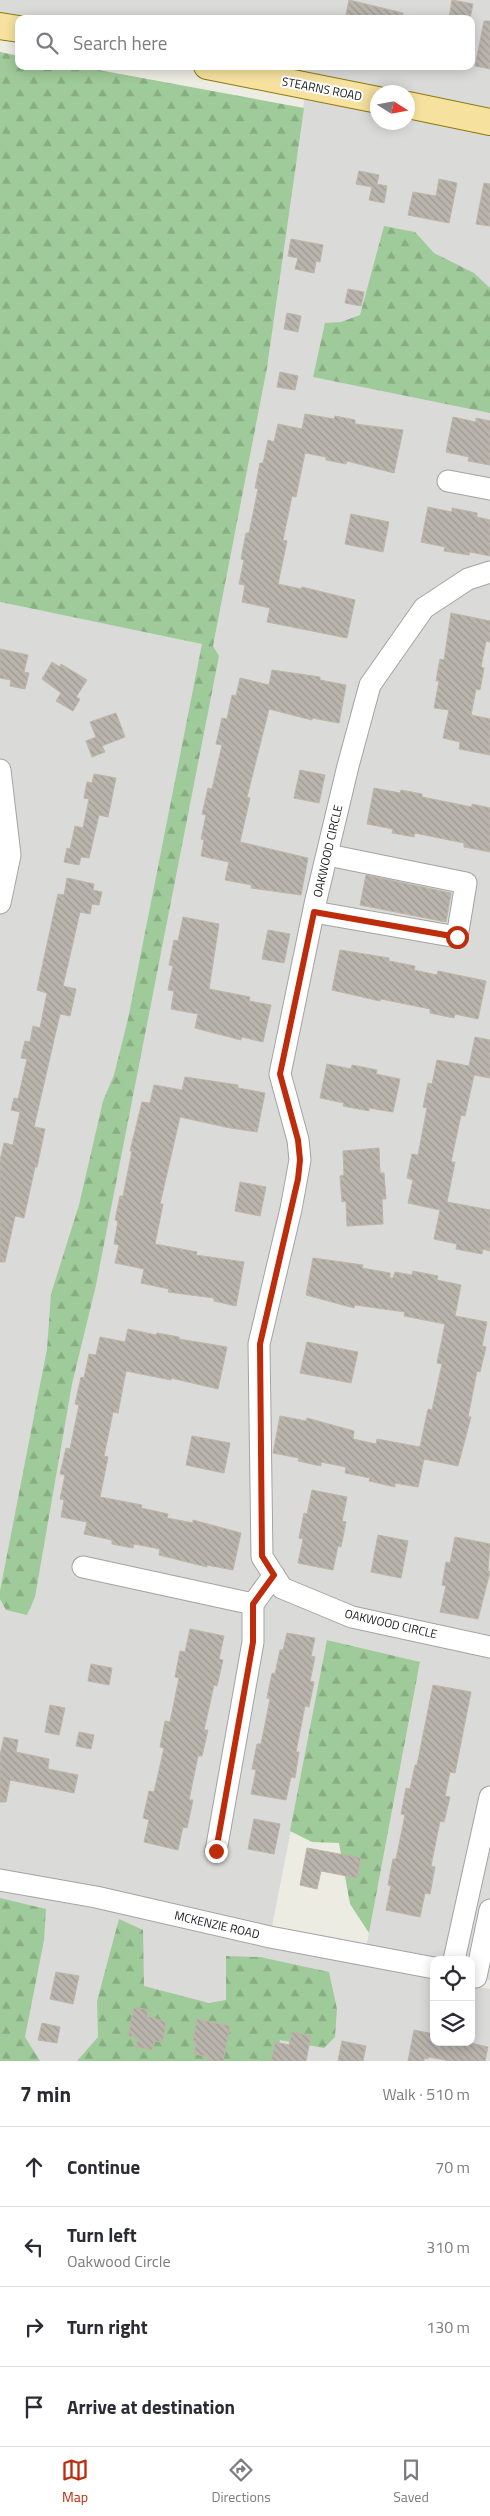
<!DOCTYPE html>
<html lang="en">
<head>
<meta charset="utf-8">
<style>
	:root { --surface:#fff; --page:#f2f2f3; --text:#2b2b33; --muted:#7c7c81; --line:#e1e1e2; --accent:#be2d0b }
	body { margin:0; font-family:"Titillium Web",sans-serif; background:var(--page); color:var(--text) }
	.controls { position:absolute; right:15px; bottom:15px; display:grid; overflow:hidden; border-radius:10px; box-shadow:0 2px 12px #0003 }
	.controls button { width:45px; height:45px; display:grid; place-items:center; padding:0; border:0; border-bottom:1px solid var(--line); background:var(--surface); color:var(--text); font:25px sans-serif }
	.compass { position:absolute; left:370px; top:85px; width:45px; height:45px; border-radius:50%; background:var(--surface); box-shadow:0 2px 12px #0003; rotate:101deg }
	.stop { position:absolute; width:15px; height:15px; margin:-11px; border:4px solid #be2d0b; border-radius:50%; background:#fff }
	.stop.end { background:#be2d0b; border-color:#fff; box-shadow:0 1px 5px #0008 }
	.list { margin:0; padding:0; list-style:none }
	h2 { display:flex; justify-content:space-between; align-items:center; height:65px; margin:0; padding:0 20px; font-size:21px }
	h2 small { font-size:16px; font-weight:400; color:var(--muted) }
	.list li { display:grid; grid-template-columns:32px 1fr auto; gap:15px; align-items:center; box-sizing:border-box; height:80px; padding:0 20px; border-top:1px solid var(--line) }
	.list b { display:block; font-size:19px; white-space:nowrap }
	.list p { margin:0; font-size:16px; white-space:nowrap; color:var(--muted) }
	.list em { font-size:16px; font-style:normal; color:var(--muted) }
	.icon { flex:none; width:28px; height:28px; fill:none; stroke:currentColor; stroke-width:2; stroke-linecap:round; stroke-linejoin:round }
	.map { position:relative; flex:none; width:490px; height:2061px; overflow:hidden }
	.search { position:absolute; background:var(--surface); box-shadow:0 2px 12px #0003; left:15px; right:15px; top:15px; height:55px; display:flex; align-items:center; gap:12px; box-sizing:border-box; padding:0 18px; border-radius:10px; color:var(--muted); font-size:19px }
	.sheet { height:385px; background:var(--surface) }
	nav { display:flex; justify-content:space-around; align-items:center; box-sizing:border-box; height:70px; border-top:1px solid var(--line); background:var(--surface); font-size:14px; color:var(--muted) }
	nav a { display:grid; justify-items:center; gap:2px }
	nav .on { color:var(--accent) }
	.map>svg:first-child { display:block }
</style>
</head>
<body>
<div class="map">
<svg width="490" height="2061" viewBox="0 0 490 2061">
	<defs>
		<pattern id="forest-firs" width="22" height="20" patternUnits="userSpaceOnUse" patternTransform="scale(1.25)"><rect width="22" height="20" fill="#9fca99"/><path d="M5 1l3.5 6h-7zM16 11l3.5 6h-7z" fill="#88ad83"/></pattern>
		<pattern id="building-back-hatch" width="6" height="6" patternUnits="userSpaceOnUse" patternTransform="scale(1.25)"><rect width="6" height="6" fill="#b9b4ac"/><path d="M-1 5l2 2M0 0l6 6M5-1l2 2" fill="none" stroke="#9e9a93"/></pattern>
	</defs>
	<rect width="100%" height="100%" fill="#edece3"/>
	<!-- residential -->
	<g fill="#dadad9">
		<polygon points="0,0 490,0 490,114 408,92 378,92 244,66 471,66 471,19 19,19 0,17"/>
		<polygon points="305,95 377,110 378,122 408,122 408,115 490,132 490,1980 471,1976 471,1960 434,1960 365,1954 420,1663 328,1640 270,1937 0,1870 0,602 213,646 267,368"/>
		<polygon points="0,1889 434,1978 434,2042 471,2042 471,1986 490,1989 490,2061 0,2061"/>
	</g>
	<!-- forest -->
	<g fill="url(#forest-firs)">
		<polygon points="0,52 19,56 19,66 77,66 304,108 267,368 213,646 219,656 96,1285 72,1384 35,1597 27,1615 6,1610 0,1599 0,1591 47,1349 51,1294 79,1205 103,1101 114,1075 128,1019 202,644 0,602"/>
		<polygon points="384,226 415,232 434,253 474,273 490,288 490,413 313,377 325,323 341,322 360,315"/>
		<polygon points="327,1640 420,1662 369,1933 350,1904 339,1843 312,1842 290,1831"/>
		<polygon points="0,1898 46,1909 44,1940 25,2037 40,2061 0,2061"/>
		<polygon points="119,1919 143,1930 144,1986 209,2003 226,2000 226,1956 260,1957 329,1972 337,2009 335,2037 324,2048 280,2040 275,2061 77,2061 98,2037 97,2001"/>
	</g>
	<!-- building -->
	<g fill="url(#building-back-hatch)" stroke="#beb5a6">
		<polygon points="349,0 403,13 402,19 345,19"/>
		<polygon points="452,0 473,4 470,19 449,19"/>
		<polygon points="484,21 490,21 490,69 475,66"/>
		<polygon points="359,171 379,175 377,184 387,186 384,203 369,200 372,187 356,184"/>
		<polygon points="439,179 457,183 449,223 408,215 413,192 436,196"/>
		<polygon points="484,183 490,184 490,226 476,224"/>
		<polygon points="291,239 323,245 320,262 316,261 314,273 295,269 298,258 288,256"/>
		<polygon points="348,289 364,292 361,306 345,303"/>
		<polygon points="287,313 301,316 298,332 284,329"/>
		<polygon points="280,372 298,376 295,390 277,387"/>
		<polygon points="305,414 334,419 335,416 355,420 355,424 403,430 394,473 347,461 346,464 326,460 326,457 305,453 296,497 292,496 283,540 287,541 278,584 301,589 302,587 355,600 347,638 267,622 270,608 242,602 245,585 239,584 244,560 241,559 246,533 249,533 258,489 255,488 260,463 263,463 268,440 274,442 278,424 302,429"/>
		<polygon points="453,417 476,422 476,418 490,421 490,465 468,461 469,457 446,452"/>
		<polygon points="428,507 452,512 452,508 477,513 477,517 490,520 490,556 470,552 469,555 444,551 445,547 421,542"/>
		<polygon points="351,514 389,522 383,552 345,544"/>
		<polygon points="451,613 490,621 490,642 486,641 481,667 484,668 480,690 476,689 471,715 490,719 490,755 459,749 460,742 443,738 449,710 434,708 439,681 436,681 440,659 444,660"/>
		<polygon points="0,649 28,655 24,672 29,673 25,689 10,686 11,680 0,678"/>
		<polygon points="52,662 60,667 61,664 87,680 76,697 80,699 73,711 56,701 61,693 42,679"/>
		<polygon points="272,670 320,677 320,680 346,685 339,723 312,718 312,720 269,709 247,797 250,798 240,842 308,858 301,895 251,888 252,885 225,880 229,862 201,856 204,840 201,839 206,815 202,814 208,788 212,789 222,745 216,744 222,718 227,719 232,695 236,696 240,678 269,685"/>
		<polygon points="116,713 125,737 102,746 105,752 92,757 86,741 96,737 90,722"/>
		<polygon points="300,770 325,775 319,803 294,798"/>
		<polygon points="94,774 116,778 108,817 99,815 89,858 81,857 79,865 64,862 67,848 70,849 75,826 83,828 89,799 84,798 87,782 92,783"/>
		<polygon points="374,788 400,793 401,790 422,794 422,797 472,807 472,804 490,808 490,852 464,847 464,843 415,833 414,837 392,833 393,829 367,824"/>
		<polygon points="366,875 451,893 446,922 360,905"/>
		<polygon points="67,878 94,884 93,890 102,892 99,905 92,904 90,914 80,912 63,986 76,989 70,1016 60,1014 34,1127 45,1129 37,1167 35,1167 24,1218 15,1216 5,1262 0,1262 0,1160 4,1143 13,1145 20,1112 11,1110 14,1098 18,1099 27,1059 21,1058 25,1041 30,1042 33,1026 40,1028 47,993 37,990 58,894 64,895"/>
		<polygon points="183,917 219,924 209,989 250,997 249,1001 271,1005 263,1042 242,1037 241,1040 195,1028 198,1014 171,1009 174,991 168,990 173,966 169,965 174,940 178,941"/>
		<polygon points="268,930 290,934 284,963 262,959"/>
		<polygon points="340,950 389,958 389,961 415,966 414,970 437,975 438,971 486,981 478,1019 455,1014 454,1018 430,1013 430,1009 381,999 380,1001 332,990"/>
		<polygon points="475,1037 490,1040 490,1078 474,1075 465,1116 461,1115 451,1162 455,1162 447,1202 490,1210 490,1251 483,1249 482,1254 456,1249 457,1244 434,1239 440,1210 408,1203 413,1180 407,1178 412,1154 418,1155 427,1108 423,1107 428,1083 432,1084 437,1060 469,1066"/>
		<polygon points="327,1064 351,1069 352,1065 377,1070 376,1074 400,1079 393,1112 369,1108 369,1111 343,1106 344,1103 320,1098"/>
		<polygon points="185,1077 238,1085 238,1088 265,1093 257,1132 230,1128 180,1117 160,1204 163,1204 155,1244 197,1252 196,1255 244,1262 236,1306 214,1301 214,1298 168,1292 169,1289 141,1283 144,1269 115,1263 119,1245 114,1244 118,1221 115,1220 120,1196 123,1196 132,1151 130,1151 142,1102 150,1103 154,1085 182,1090"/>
		<polygon points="379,1148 380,1173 384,1173 386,1199 382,1199 383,1224 347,1226 346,1201 342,1202 340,1176 344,1175 343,1151"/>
		<polygon points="240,1182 266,1187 260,1216 235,1211"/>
		<polygon points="313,1258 363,1265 362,1268 390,1273 390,1278 393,1278 395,1272 412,1275 413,1271 438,1276 437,1280 461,1285 455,1316 487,1322 482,1346 486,1347 480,1372 477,1371 468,1417 471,1417 458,1466 424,1459 418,1487 395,1483 395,1487 369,1481 370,1478 345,1473 346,1467 321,1462 321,1466 298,1461 299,1458 273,1453 280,1416 306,1421 307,1418 354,1431 353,1439 376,1444 377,1439 420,1447 428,1409 432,1410 442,1364 437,1363 445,1324 404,1316 405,1312 355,1305 354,1308 306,1295"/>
		<polygon points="128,1329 156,1335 157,1333 179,1337 179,1339 227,1347 218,1389 171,1378 171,1380 126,1371 118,1413 113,1412 104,1456 108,1457 100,1497 142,1505 141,1508 168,1514 167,1518 193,1523 193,1520 241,1533 233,1570 207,1565 207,1567 159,1555 160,1549 134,1544 133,1548 112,1544 112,1540 84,1534 87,1522 61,1517 64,1500 60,1499 65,1475 60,1474 66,1448 70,1449 79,1405 75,1404 81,1377 84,1378 89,1354 96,1355 100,1337 125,1342"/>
		<polygon points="307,1342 358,1352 351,1383 300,1373"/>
		<polygon points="192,1436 230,1443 224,1473 186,1465"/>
		<polygon points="312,1490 347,1497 342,1521 346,1522 341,1547 338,1546 333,1570 298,1563 303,1539 299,1538 304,1513 307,1514"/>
		<polygon points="378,1535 408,1541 401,1578 371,1572"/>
		<polygon points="455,1537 490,1544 488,1570 490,1572 478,1619 440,1612 446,1586 442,1585 446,1562 450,1563"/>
		<polygon points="190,1629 224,1636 219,1659 223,1660 217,1686 214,1685 204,1730 208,1730 202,1756 198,1756 189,1800 193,1800 187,1828 183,1827 178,1850 144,1842 149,1820 143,1818 149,1791 154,1792 164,1748 160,1747 165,1721 170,1722 179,1678 175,1677 180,1651 185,1652"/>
		<polygon points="287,1633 315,1638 311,1656 315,1657 310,1681 314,1682 309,1707 305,1706 296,1752 299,1752 295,1778 291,1777 286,1800 251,1794 256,1770 252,1769 257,1744 261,1744 270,1699 267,1698 272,1673 275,1674 280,1650 283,1650"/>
		<polygon points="91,1664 112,1668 109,1685 88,1681"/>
		<polygon points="433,1685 471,1692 455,1773 450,1772 445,1796 450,1797 444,1822 440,1821 431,1866 435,1867 430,1894 425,1893 420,1917 386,1910 391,1886 388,1885 393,1859 396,1859 405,1815 401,1814 406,1788 410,1789 415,1765 417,1765"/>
		<polygon points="50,1705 65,1708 59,1735 45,1732"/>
		<polygon points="79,1732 94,1735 91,1749 76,1746"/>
		<polygon points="4,1737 18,1740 16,1752 49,1759 48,1769 78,1775 74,1793 10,1780 6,1802 0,1802 0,1755"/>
		<polygon points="254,1819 280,1824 274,1854 248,1849"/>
		<polygon points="307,1848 361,1858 357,1878 321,1871 317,1889 300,1885"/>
		<polygon points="56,1972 79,1976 73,2004 50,1999"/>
		<polygon points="134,2007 148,2010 147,2016 166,2022 163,2042 154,2041 152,2050 136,2047 138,2037 128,2036"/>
		<polygon points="197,2019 230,2026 223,2061 208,2061 209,2057 194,2054 196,2041 193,2041"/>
		<polygon points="42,2023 60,2027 57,2043 38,2040"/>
		<polygon points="414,2030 434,2034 434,2042 467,2042 488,2047 485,2061 450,2061 428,2057 428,2059 424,2058 424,2061 408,2061"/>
		<polygon points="292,2032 311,2036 306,2061 271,2061 275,2042 289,2045"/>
		<polygon points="342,2041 366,2046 363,2061 338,2061"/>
	</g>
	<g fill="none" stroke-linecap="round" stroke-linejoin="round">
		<defs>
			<g id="minor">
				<polyline points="448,481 490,489"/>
				<polyline points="490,572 468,579 424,608 370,685 348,766 315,904 280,1074 298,1140 300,1160 291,1209 259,1344 262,1557 282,1588 352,1617 490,1647"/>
				<polyline points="0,770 10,855 0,903"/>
				<polyline points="314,912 457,937 466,883 328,855"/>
				<polyline points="83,1567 253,1604"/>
				<polyline points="216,1851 253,1642 253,1604 274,1575"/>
				<polyline points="0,1880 96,1897 270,1937 434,1968"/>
				<polyline points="454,1960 490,1797"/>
				<polyline points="476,1977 490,1910"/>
			</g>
			<g id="major">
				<polyline points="0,26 19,29"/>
				<polyline points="207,66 378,100"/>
				<polyline points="408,105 490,122"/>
			</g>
		</defs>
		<!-- minor casing -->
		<use href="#minor" stroke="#a3a3a3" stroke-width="23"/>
		<!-- major casing -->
		<use href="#major" stroke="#8c7a08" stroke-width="28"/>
		<!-- minor -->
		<use href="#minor" stroke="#fff" stroke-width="21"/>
		<!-- major -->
		<use href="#major" stroke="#f6e19f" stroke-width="26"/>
	</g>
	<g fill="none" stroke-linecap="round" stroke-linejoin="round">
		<!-- route -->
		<polyline stroke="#be2d0b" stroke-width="6" points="216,1851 253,1642 253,1604 274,1575 262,1556 260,1344 298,1179 300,1160 298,1140 280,1074 314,912 457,937"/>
	</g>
	<g text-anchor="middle" stroke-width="4" stroke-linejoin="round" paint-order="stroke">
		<!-- street labels -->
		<g font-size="12" fill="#1c1c1c" stroke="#fff">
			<text transform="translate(322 89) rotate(11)" y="4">STEARNS ROAD</text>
			<text transform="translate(328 851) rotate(-77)" y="4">OAKWOOD CIRCLE</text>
			<text transform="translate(391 1624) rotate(13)" y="4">OAKWOOD CIRCLE</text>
			<text transform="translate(217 1925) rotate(13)" y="4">MCKENZIE ROAD</text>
		</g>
	</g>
</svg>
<div class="controls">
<button><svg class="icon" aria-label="locate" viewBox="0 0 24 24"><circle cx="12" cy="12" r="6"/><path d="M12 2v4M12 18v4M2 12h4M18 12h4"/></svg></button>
<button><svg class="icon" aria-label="layers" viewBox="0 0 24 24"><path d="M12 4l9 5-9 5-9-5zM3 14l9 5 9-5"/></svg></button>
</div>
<svg class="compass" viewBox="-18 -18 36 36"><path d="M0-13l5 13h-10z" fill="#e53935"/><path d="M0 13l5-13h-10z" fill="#7c7c81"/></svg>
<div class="stop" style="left:457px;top:937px"></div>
<div class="stop end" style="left:216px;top:1851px"></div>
<div class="search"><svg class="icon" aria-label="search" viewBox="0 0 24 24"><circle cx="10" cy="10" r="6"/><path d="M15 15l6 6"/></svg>Search here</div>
</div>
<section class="sheet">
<h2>7 min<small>Walk · 510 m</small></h2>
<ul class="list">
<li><svg class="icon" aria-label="ahead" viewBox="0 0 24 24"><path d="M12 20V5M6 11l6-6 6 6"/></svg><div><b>Continue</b></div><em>70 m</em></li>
<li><svg class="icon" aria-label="left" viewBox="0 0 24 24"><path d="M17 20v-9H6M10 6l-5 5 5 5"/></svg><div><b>Turn left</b><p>Oakwood Circle</p></div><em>310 m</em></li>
<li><svg class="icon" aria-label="right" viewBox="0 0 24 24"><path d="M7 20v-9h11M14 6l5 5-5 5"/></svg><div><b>Turn right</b></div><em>130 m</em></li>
<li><svg class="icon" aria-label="arrive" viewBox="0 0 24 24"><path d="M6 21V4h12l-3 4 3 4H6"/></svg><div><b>Arrive at destination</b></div></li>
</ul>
</section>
<nav>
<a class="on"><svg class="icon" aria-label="map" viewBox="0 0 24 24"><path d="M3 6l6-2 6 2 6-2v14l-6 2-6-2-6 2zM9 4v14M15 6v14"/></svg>Map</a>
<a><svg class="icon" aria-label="directions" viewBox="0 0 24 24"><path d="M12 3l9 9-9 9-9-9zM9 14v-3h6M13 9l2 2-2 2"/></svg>Directions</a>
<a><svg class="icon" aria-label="saved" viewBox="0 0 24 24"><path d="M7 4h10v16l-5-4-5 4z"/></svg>Saved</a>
</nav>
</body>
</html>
